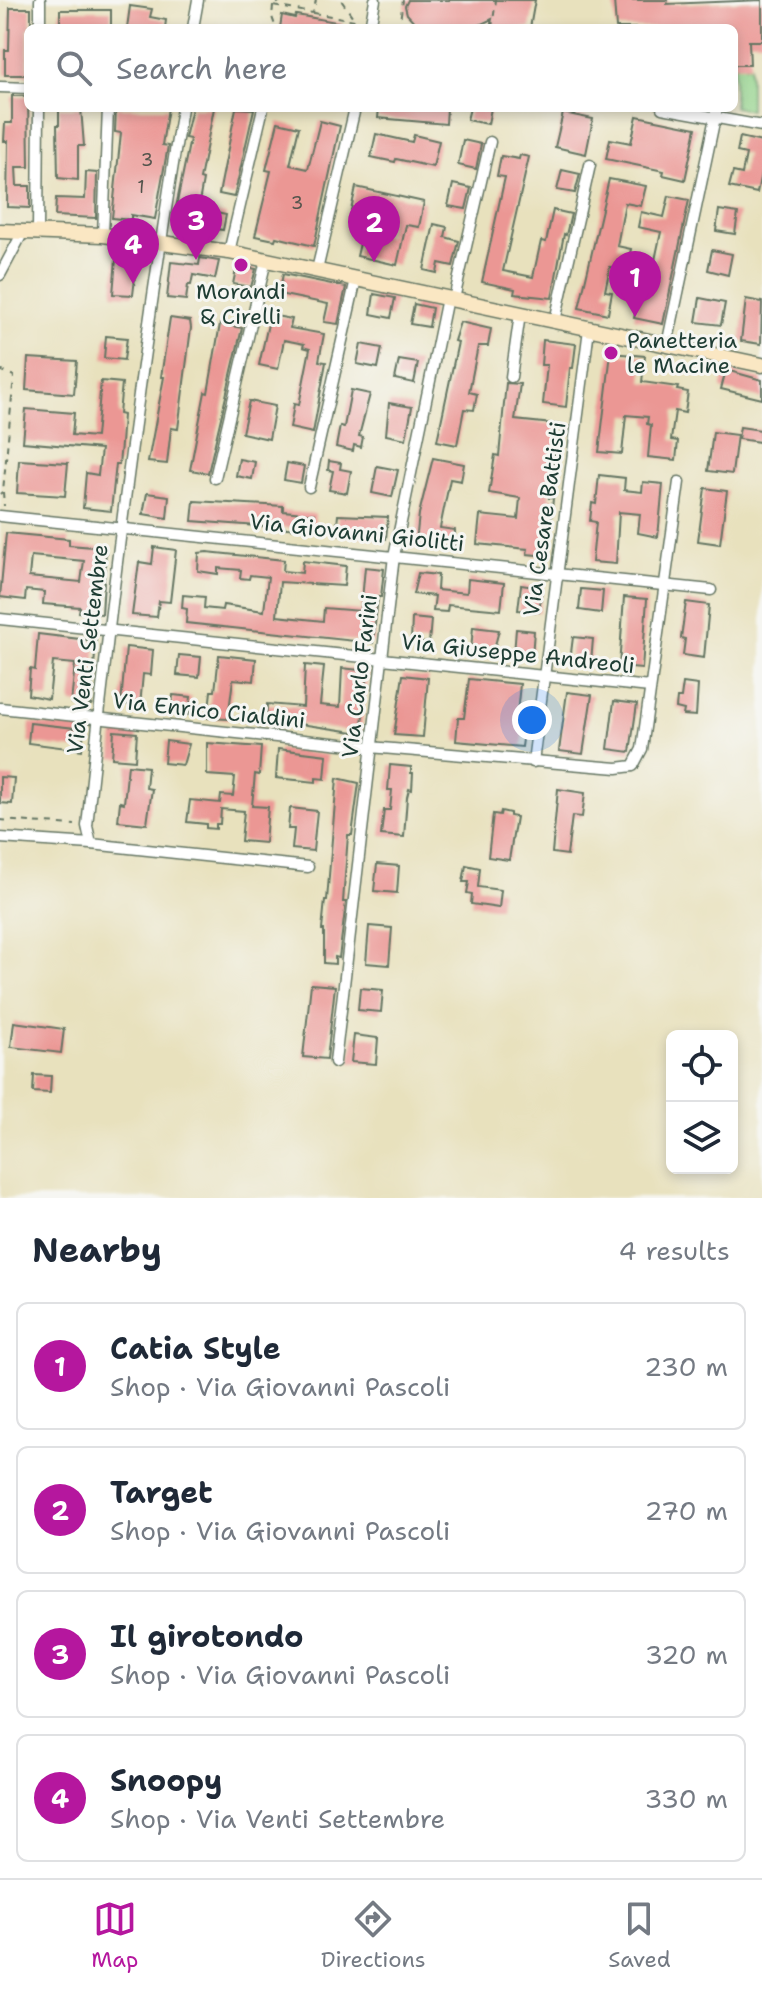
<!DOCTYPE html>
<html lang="en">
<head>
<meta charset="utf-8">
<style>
	:root { --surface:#fff; --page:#f2f2f3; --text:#1f2937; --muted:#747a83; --line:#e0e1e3; --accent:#b5179e }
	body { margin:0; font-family:"Shantell Sans",sans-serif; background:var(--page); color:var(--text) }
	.controls { position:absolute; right:24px; bottom:24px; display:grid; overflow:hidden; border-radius:12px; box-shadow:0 4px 12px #0003 }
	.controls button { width:72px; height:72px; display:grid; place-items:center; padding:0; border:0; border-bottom:2px solid var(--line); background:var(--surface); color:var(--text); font:40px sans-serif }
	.you { position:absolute; left:532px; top:720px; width:28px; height:28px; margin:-20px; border:6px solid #fff; border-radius:50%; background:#1a73e8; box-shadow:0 0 0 12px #1a73e833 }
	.badge { display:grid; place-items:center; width:52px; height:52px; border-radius:50%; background:var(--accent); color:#fff; font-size:26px; font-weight:700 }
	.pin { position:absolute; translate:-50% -66px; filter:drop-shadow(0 2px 4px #0008) }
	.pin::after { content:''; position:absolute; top:42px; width:28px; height:24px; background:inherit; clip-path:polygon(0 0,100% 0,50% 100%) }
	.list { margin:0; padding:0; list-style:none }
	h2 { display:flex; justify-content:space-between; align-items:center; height:104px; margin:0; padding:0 32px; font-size:34px }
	h2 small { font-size:26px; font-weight:400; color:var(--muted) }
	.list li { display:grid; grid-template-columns:52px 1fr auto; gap:24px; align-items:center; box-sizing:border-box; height:128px; margin:0 16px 16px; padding:0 16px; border:2px solid var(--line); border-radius:12px }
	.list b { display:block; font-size:30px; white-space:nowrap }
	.list p { margin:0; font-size:26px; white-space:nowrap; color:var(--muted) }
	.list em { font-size:26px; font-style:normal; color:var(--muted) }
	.icon { flex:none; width:44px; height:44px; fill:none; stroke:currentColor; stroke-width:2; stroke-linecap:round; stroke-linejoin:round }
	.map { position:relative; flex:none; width:762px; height:1198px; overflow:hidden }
	.search { position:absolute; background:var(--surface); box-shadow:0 4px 12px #0003; left:24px; right:24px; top:24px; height:88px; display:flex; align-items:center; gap:20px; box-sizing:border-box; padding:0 28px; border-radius:12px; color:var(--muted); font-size:30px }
	.sheet { height:680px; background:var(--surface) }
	nav { display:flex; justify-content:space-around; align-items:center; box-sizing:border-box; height:112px; border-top:2px solid var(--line); background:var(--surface); font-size:22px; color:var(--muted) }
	nav a { display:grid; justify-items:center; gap:4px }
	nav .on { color:var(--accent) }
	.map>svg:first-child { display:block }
</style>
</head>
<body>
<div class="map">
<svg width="762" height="1198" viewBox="0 0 762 1198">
	<rect width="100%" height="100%" fill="#f6f6f2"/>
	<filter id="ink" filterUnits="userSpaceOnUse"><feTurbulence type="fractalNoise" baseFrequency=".0125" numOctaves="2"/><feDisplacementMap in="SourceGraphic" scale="16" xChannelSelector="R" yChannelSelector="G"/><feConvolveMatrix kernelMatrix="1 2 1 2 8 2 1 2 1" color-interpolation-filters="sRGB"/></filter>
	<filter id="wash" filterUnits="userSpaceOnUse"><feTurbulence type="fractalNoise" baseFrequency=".006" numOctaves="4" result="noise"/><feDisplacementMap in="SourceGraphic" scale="32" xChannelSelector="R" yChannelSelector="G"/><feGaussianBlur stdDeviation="1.8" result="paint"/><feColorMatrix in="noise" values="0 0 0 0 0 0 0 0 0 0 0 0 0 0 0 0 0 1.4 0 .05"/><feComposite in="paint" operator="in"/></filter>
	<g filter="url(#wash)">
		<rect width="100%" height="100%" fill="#e8e1bd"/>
		<!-- green -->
		<polygon fill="#92d289" stroke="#58885e" stroke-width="2" points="734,65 750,65 750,110 734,107"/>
		<g id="blocks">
			<!-- building -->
			<g fill="#eb9794" fill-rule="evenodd">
				<polygon points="408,0 535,0 530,28 490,28 492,19 473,28 425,28 416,24 407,14 405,6"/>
				<polygon points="614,0 668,0 667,4 762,0 762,41 749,41 750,65 734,65 734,28 616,28"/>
				<polygon points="130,6 152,9 150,17 166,20 165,28 127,28"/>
				<polygon points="10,8 31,8 31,28 28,28 28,75 5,75 5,50 9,50"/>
				<rect x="60" y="10" width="51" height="18"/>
				<polygon points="282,15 295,18 296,15 342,23 342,28 280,28"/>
				<polygon points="12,96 28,96 29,167 16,167 17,186 30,186 30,208 7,207 8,141 4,141 5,123 12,123"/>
				<polygon points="59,108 81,108 84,146 78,146 78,180 58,178 57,125 59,125"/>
				<polygon points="116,108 168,108 162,145 168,146 155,219 131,215 131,220 112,218 121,133 115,132"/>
				<polygon points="192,108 214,108 200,179 203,180 198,209 226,215 223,230 173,222 190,139 185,138"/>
				<polygon points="236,108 254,109 234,197 219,194"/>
				<polygon points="379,108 447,108 446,124 378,118"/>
				<polygon points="470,108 491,108 488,124 467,120"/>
				<polygon points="563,113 593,119 586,154 555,147"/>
				<polygon points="637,116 696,128 685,180 663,175 664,171 606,159 610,139 631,143"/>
				<polygon points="320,121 340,126 314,246 276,237 275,240 255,236 271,171 266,170 278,122 299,127 290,165 308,169"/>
				<polygon points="376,134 412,142 414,135 439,141 433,167 396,159 395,162 371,157"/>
				<polygon points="740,137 762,142 762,168 757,193 729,187 733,172 742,174 746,154 737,152"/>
				<polygon points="463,140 481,144 476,169 458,165"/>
				<polygon points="520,155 529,157 503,271 533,277 541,241 546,242 553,210 571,214 566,235 564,234 552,298 514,294 515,289 482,282 505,177 497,176 501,156 519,159"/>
				<polygon points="562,170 580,174 575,193 557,190"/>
				<polygon points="86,172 97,173 96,218 55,216 56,198 85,199"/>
				<polygon points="609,179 646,186 641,206 625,203 617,246 631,249 629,259 654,265 661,232 638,227 641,212 664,217 669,196 689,200 663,324 634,318 642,282 637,281 639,273 610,267 605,291 612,292 608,314 579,308"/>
				<polygon points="453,184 471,188 466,209 448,206"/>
				<polygon points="356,187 424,202 419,227 406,225 397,265 357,256 363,231 387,236 391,219 351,210"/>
				<polygon points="719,210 738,213 735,234 716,231"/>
				<polygon points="434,224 447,227 445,237 459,241 453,266 439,263 437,273 424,270"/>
				<polygon points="712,250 732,254 728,275 708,270"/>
				<polygon points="200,258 219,261 215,279 193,275 191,285 188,285 186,300 167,298 171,262 199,265"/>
				<polygon points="116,259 137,261 133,295 113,294"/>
				<polygon points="237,265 256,269 251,287 233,284"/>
				<polygon points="283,274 346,287 338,324 324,322 328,304 279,294"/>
				<polygon points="374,294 395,298 391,318 371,314"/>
				<polygon points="700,298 725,303 721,325 696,322"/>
				<polygon points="746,299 762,302 761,344 741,341"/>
				<polygon points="414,304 432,308 429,327 410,324"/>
				<polygon points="270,315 292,319 290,328 324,334 319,361 326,362 313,433 290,428 294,404 299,405 310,349 303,347 304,344 284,340 278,369 259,365"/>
				<polygon points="170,318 190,321 191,328 178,429 171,428 167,464 148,462 164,377 161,377"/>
				<polygon points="460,322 491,329 488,346 478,346 469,392 477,394 474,410 464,409 457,445 437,441 458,342 454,341"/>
				<polygon points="220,324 242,328 208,473 190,470 205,392 208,393"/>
				<polygon points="106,336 127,338 124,360 104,358"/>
				<polygon points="543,340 576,344 573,368 570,368 566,407 543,404 547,365 541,365"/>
				<polygon points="361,344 382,348 378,368 357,364"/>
				<polygon points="611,353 645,356 642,382 678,387 677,390 688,392 685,413 675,411 671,440 678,441 676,460 648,457 651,425 647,424 648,417 626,415 622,454 599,452"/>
				<polygon points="28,358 77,361 74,394 26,390"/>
				<polygon points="399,360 418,363 414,383 395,379"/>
				<polygon points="726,370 762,380 762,399 721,389"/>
				<polygon points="101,381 122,383 119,414 123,415 121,444 119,464 116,464 111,511 83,508 86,473 98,475 101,449 23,442 26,409 74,413 72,435 96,437"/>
				<polygon points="506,383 520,384 515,420 562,425 560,445 555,445 549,498 553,498 548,556 527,554 528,549 477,544 480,515 518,519 520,498 489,493 495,455 499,456"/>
				<polygon points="351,390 370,394 359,436 363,437 361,447 354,445 353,451 336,447 340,426 344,427"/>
				<polygon points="249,401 275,406 269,439 242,433"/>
				<polygon points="389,403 412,407 406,439 386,435"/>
				<polygon points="740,427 761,430 760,442 738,439"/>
				<polygon points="713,432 737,435 732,474 708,471"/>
				<polygon points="433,458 464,464 461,481 450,479 440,528 455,530 454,547 416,543 419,514"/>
				<polygon points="239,459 255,462 252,479 236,476"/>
				<polygon points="19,460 68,463 65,496 17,493"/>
				<polygon points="329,461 341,463 340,469 351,471 347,493 329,490 333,471 328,470"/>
				<polygon points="287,463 304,466 301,483 284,480"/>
				<polygon points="377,466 398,470 392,497 372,493"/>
				<polygon points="599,475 625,478 624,490 642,492 643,482 663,484 658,537 638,533 640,514 619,512 616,564 592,562 596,522 590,521 592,503 596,504"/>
				<polygon points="705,488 727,491 720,544 698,541"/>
				<polygon points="147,493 169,496 167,518 143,514"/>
				<polygon points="194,501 283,506 283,511 315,514 314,530 192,521"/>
				<polygon points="338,515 388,517 386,539 336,534"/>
				<path d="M6,533L69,539V545L106,548L102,614L79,612L80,607L43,604L44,592L26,590L25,600L0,597ZM31,556L84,561L81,582L29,577Z"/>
				<polygon points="154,547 176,550 170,602 159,601 157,617 132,615 139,562 152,564"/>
				<polygon points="207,552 284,560 283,571 302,573 303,561 346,566 344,586 280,582 277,616 323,621 324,608 361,611 365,567 384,569 381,597 378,597 373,643 186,623 187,609 182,608 183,595 205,597 204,608 222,610 223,605 264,611 268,577 250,575 249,579 240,578 241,570 218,568 218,574 198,571 199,553"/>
				<polygon points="418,573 438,575 437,590 467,593 468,579 504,583 501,610 448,605 447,612 433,611 435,596 413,594"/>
				<polygon points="521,585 542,588 539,612 518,610"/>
				<polygon points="581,589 603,591 601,613 579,610"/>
				<polygon points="624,597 647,599 642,669 619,667"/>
				<polygon points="686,602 709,605 704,658 683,655 685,639 681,638"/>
				<polygon points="412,618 431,620 429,643 411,642"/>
				<polygon points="473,627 499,630 493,653 471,651"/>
				<polygon points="516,629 534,631 532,656 514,654"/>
				<polygon points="38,634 96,641 91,705 71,703 75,664 53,662 49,699 28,695 30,669 35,670"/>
				<polygon points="573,637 593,639 591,663 570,661"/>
				<polygon points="126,647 153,650 151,675 143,674 140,706 121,704"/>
				<polygon points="179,655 201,657 199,677 177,675"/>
				<polygon points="219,655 256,659 254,681 233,679 228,719 208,718 211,691 215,691"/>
				<polygon points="305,665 324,667 320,705 340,707 342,668 368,671 361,733 266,719 267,704 303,707"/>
				<polygon points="403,675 428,678 423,737 394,735"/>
				<polygon points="469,679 520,684 516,723 525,724 522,747 456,741 458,718 464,718"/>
				<polygon points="683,683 698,685 696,716 683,715 684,710 676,708 677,698 681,698"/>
				<polygon points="567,692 592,695 583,754 559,751"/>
				<polygon points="173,695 191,697 189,715 171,714"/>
				<polygon points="614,701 637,704 630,752 608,749"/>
				<polygon points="30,723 84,729 82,750 28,743"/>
				<polygon points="114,731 137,733 135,760 112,758"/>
				<polygon points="166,741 189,744 183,765 164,763"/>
				<polygon points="207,743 261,747 259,775 255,774 252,806 268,807 265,843 241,841 244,811 221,809 220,824 216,824 216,829 206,828 206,824 187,822 190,800 220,803 221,795 233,796 235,777 207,775"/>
				<polygon points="278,749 327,755 325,779 316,778 316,782 276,778"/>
				<polygon points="128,765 148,767 146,788 152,789 147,824 118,821 120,802 124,803"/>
				<polygon points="390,765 411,767 411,773 413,773 412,790 409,789 407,797 404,837 381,835 384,810 390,810 392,790 388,790"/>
				<polygon points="0,777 14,778 12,804 0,803"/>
				<polygon points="337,778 359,783 352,835 348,835 343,902 346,902 339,958 335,957 335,964 324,963 324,930 322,930 325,900 327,900"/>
				<polygon points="558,789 585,793 582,817 572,816 567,855 552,853"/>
				<polygon points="290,808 317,811 313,851 292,849 294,829 288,829"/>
				<polygon points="501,811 510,813 510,816 516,817 509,860 488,857 493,814 500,815"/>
				<polygon points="377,864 399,866 397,893 374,891"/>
				<polygon points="466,865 480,868 478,887 501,890 499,908 471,904 472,894 467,893 469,882 463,882"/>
				<polygon points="369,926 392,928 389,965 366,963"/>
				<polygon points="311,984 335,986 327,1059 303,1057"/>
				<polygon points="360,988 383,990 381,1012 358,1010"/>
				<polygon points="14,1022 64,1029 61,1053 11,1047"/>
				<polygon points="354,1035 378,1038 376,1064 351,1062"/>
				<polygon points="34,1075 51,1076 50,1093 33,1092"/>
			</g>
		</g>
	</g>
	<g filter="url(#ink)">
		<use href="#blocks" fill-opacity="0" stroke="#657664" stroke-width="2"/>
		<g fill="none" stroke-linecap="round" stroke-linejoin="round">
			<defs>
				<g id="street">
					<polyline points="40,28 40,0"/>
					<polyline points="193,28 198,0"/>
					<polyline points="370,28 375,0"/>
					<polyline points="0,87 28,88"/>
					<polyline points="662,108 762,126"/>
					<polyline points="38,232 39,108"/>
					<polyline points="103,235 108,108"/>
					<polyline points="229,252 263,108"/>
					<polyline points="317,270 355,108"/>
					<polyline points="0,275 23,232"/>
					<polyline points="454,299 490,142"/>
					<polyline points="555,321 590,165"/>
					<polyline points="667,345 717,108"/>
					<polyline points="511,377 520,314"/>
					<polyline points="215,478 266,260"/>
					<polyline points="309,487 356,279"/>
					<polyline points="0,516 711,590"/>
					<polyline points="0,619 650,687"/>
					<polyline points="0,708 370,747 617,768 633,766 642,749 679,482"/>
					<polyline points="533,762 589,329"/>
					<polyline points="0,838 91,844 308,867"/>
					<path d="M91,844L87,826C112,586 143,346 182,108"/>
					<polyline points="335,1062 394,556 447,298"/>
				</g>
				<polyline id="secondary" points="0,231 103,235 229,252 762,365"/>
			</defs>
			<!-- street casing -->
			<use href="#street" stroke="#657664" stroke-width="13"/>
			<!-- secondary casing -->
			<use href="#secondary" stroke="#657664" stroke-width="17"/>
			<!-- path -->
			<g stroke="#657664" stroke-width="2" stroke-dasharray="6 6" stroke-linecap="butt">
				<polyline points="282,0 273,6 313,13 316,0"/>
				<polyline points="273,6 272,17 276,28"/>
				<polyline points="313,13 355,20 341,0"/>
				<polyline points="399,28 403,0"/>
				<polyline points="492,28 496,0"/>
				<polyline points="0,370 14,376 3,491 0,494"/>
				<polyline points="3,492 4,506"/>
				<polyline points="0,820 75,825"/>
			</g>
			<!-- street -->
			<use href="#street" stroke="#fff" stroke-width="10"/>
			<!-- secondary -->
			<use href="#secondary" stroke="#fae7c3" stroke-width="14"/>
		</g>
	</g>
	<!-- markers -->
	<g fill="#b5179e" stroke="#f6f6f2" stroke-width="3">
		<circle cx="241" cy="265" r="8"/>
		<circle cx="611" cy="353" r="8"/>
	</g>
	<g text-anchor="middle" stroke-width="6" stroke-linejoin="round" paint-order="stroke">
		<!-- number labels -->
		<g font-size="18" fill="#52544c">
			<text x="147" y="166">3</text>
			<text x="141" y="193">1</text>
			<text x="297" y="209">3</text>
		</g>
		<!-- poi labels -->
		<g font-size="22" fill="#1f3d34" stroke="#f6f6f2">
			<text x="241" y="299">Morandi<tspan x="241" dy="25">&amp; Cirelli</tspan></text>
			<text x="627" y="348" text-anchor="start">Panetteria<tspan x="627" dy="25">le Macine</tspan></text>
		</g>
		<!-- street labels -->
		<g font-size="22" fill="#1f3d34" stroke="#f6f6f2">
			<text transform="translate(544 519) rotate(-82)" y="8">Via Cesare Battisti</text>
			<text transform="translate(357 532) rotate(6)" y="8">Via Giovanni Giolitti</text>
			<text transform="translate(87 649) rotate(-83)" y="8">Via Venti Settembre</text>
			<text transform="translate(518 653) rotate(6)" y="8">Via Giuseppe Andreoli</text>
			<text transform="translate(359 676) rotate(-83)" y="8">Via Carlo Farini</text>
			<text transform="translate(209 710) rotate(6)" y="8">Via Enrico Cialdini</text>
		</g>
	</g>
</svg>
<div class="controls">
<button><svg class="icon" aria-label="locate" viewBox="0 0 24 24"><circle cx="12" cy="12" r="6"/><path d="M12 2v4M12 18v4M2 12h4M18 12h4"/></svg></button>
<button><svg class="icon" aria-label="layers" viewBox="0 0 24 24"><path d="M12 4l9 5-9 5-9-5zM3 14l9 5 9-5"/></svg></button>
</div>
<div class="you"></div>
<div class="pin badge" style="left:635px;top:317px">1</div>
<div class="pin badge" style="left:374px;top:262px">2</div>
<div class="pin badge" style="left:196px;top:260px">3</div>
<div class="pin badge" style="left:133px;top:284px">4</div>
<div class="search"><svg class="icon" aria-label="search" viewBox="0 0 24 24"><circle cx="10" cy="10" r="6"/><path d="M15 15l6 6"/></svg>Search here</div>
</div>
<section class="sheet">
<h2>Nearby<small>4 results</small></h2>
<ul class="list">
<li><span class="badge">1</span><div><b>Catia Style</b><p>Shop · Via Giovanni Pascoli</p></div><em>230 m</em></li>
<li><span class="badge">2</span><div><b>Target</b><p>Shop · Via Giovanni Pascoli</p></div><em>270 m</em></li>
<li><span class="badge">3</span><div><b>Il girotondo</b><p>Shop · Via Giovanni Pascoli</p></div><em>320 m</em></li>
<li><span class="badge">4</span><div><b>Snoopy</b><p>Shop · Via Venti Settembre</p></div><em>330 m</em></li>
</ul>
</section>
<nav>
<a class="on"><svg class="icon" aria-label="map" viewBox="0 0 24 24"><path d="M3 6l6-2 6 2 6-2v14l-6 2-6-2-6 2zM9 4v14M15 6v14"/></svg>Map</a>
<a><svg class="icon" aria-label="directions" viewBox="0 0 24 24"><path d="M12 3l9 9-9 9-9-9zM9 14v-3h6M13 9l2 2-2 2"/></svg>Directions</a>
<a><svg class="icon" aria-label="saved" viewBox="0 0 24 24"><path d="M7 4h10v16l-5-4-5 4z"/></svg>Saved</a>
</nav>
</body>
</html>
